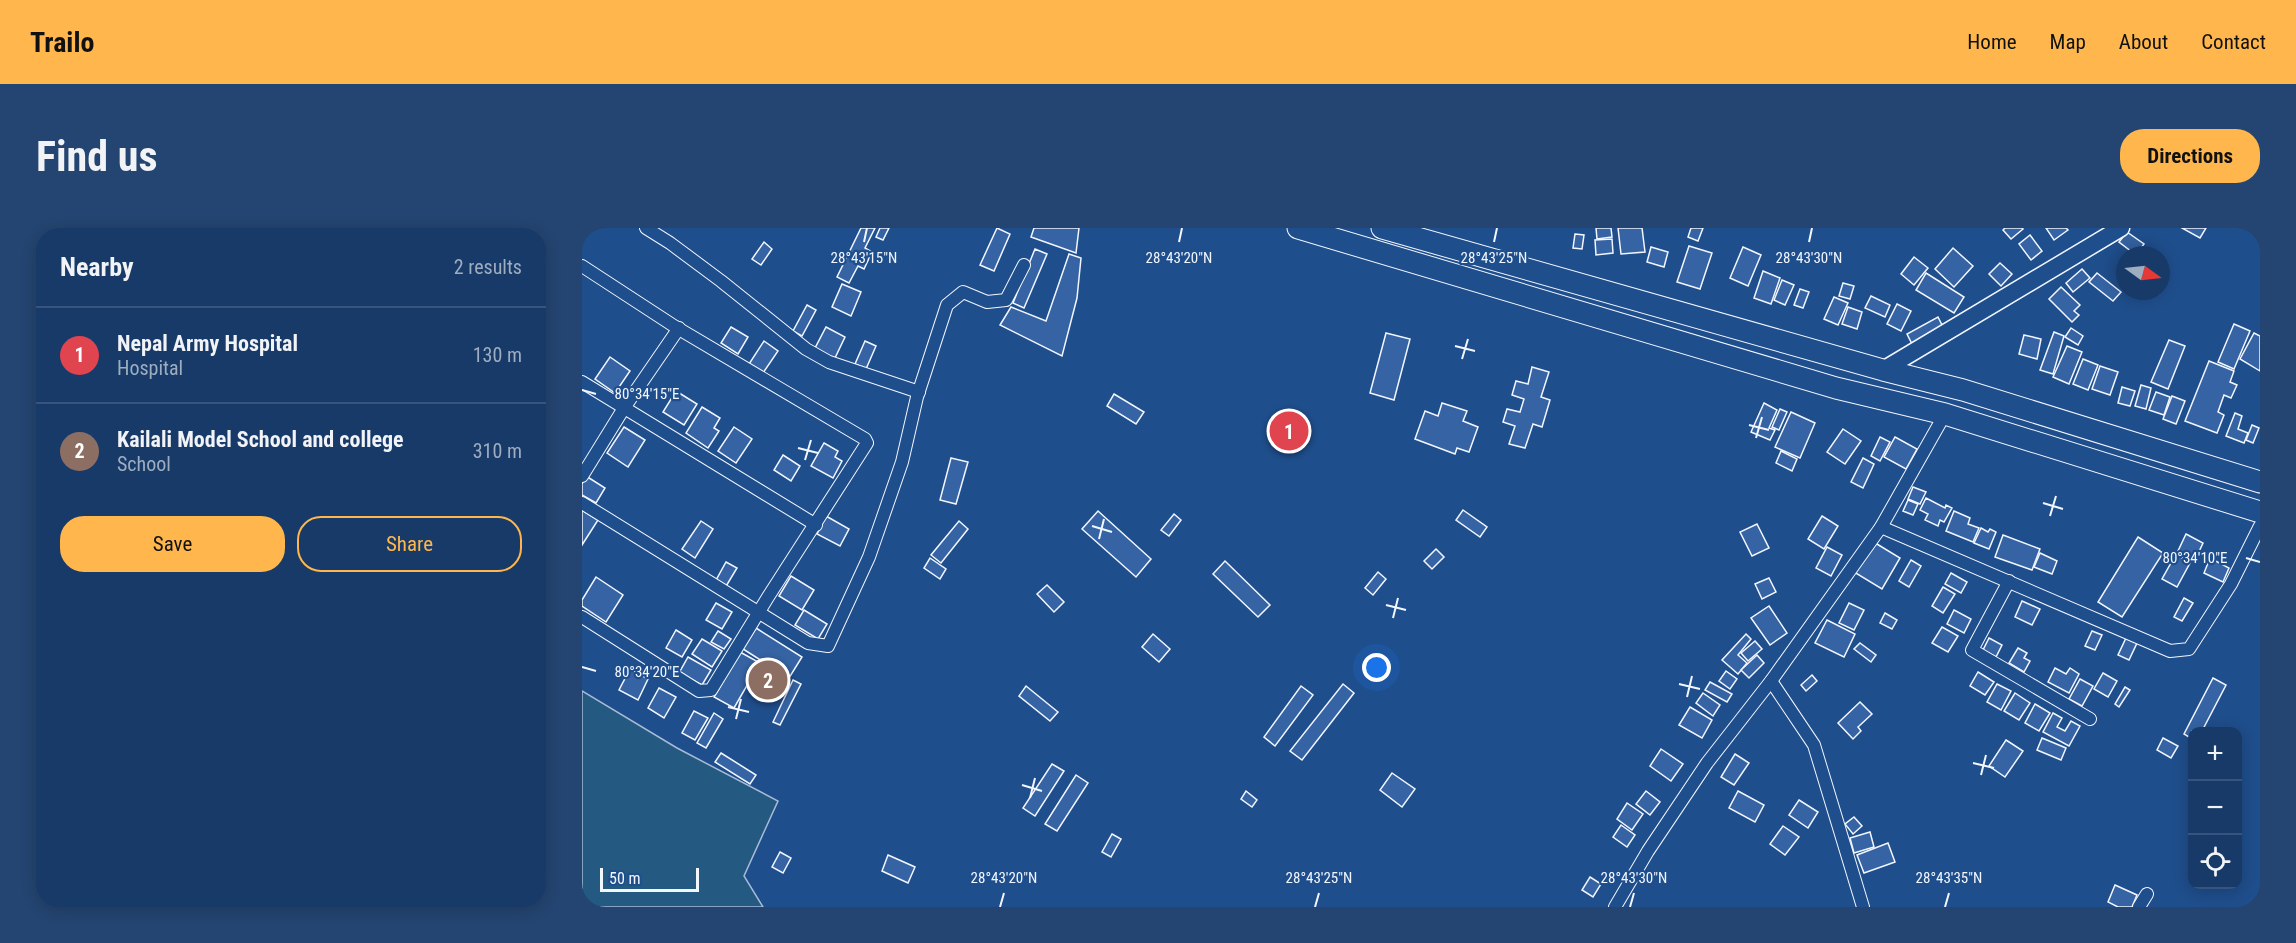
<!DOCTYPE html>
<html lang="en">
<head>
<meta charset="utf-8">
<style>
	:root { --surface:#173a69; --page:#244571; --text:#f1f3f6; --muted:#9eadc0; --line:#36547d; --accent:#ffb74d }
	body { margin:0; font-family:"Roboto Condensed",sans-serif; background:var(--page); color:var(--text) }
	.controls { position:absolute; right:18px; bottom:18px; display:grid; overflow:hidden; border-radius:12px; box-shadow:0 3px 15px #0003 }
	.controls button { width:54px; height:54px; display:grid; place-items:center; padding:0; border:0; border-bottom:2px solid var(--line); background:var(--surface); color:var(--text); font:30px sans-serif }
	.compass { position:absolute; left:1534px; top:18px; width:54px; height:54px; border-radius:50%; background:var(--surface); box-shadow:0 3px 15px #0003; rotate:105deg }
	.scale { position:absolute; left:18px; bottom:15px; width:99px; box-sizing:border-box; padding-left:6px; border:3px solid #f2f6ff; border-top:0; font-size:16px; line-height:21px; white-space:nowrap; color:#f2f6ff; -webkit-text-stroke:4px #1f4e8c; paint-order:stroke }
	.you { position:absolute; left:795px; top:440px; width:21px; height:21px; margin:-15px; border:4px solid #fff; border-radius:50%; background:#1a73e8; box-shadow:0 0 0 9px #1a73e833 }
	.badge { display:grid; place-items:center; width:39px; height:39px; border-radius:50%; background:var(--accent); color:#fff; font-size:20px; font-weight:700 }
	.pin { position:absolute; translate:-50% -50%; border:3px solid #fff; box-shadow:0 2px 6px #0006 }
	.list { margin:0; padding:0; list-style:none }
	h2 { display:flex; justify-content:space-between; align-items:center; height:78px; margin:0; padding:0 24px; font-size:26px }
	h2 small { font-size:20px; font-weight:400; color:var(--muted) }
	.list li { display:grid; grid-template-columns:39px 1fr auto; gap:18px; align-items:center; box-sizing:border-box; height:96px; padding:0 24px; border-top:2px solid var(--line) }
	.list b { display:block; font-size:22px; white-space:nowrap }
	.list p { margin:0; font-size:20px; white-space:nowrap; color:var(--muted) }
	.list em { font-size:20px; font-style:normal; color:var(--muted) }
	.actions { display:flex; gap:12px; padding:18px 24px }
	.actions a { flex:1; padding:14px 0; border:2px solid var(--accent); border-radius:24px; text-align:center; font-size:21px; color:var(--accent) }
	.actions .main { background:var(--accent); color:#111 }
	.icon { flex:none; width:33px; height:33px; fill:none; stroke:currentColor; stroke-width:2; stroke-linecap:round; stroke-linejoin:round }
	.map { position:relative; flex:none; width:1678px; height:679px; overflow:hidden; border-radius:24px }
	header { display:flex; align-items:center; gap:36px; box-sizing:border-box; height:84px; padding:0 30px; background:var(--accent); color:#111 }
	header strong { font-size:28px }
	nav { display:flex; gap:33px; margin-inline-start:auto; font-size:21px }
	.intro { display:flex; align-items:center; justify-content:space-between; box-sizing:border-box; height:144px; padding:0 36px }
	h1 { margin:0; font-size:42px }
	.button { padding:15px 27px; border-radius:24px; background:var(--accent); color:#111; font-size:21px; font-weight:700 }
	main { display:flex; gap:36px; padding:0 36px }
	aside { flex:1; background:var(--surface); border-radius:24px; box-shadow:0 3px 15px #0003 }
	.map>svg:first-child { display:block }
</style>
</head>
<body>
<header>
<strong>Trailo</strong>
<nav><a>Home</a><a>Map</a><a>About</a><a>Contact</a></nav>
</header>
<div class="intro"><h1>Find us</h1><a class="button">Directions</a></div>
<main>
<aside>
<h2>Nearby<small>2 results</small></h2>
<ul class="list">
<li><span class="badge" style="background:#e0444e">1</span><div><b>Nepal Army Hospital</b><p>Hospital</p></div><em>130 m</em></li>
<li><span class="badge" style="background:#8d6e63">2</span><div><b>Kailali Model School and college</b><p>School</p></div><em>310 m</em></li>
</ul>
<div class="actions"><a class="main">Save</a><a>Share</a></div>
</aside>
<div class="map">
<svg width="1678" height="679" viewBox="0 0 1678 679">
	<rect width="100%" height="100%" fill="#1f4e8c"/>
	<!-- green -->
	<polygon fill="#245a82" stroke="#a8bbd7" stroke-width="1.5" points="0,463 95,520 196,573 162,648 181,679 0,679"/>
	<!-- building -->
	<g fill="#3563a3" stroke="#f2f6ff" stroke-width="1.5">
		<polygon points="279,0 293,0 283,20 290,24 282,41 276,38 267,55 255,49"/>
		<polygon points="298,0 307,0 301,12 294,9"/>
		<polygon points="415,0 428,6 412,43 398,37"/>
		<polygon points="452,0 497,0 494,25 449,9"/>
		<polygon points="1014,0 1029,0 1030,9 1015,11"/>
		<polygon points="1036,0 1060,0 1063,24 1039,26"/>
		<polygon points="1109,0 1121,0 1116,13 1106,9"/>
		<polygon points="1423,0 1440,0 1441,1 1429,11 1421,2"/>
		<polygon points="1464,0 1484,0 1486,2 1472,12"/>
		<polygon points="1600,0 1624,0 1618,10"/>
		<polygon points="1545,4 1562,16 1554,27 1537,14"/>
		<polygon points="993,6 1002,7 1000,21 991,20"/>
		<polygon points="1448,7 1460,23 1449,32 1437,16"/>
		<polygon points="1030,11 1031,25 1014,27 1013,12"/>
		<polygon points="182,14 190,21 179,37 170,31"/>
		<polygon points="1107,18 1130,25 1118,61 1095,54"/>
		<polygon points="1069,19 1086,24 1082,39 1065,34"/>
		<polygon points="1161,19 1179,27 1166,58 1148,50"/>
		<polygon points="1371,20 1391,38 1372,59 1353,41"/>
		<polygon points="453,21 465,26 442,80 431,75"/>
		<polygon points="487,26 499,30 495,70 480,128 418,97 429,79 464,93"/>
		<polygon points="1332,29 1346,40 1332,57 1319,46"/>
		<polygon points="1418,35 1430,46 1419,58 1407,46"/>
		<polygon points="1500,41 1508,50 1491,64 1484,55"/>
		<polygon points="1181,43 1198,50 1189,76 1172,70"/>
		<polygon points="1344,45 1382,69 1372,85 1334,62"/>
		<polygon points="1515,45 1539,64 1531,73 1507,54"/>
		<polygon points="1200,52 1212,57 1203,77 1192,72"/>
		<polygon points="1261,55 1272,58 1268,71 1257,68"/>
		<polygon points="260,56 279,64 269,88 250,79"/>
		<polygon points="1479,59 1498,77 1492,83 1497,87 1490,94 1467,71"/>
		<polygon points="1218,61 1227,64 1221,80 1212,77"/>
		<polygon points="1289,68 1308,77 1303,89 1283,80"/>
		<polygon points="1252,69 1266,75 1256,97 1242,91"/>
		<polygon points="1315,76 1329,83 1319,103 1305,96"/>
		<polygon points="225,77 234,82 220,108 211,103"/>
		<polygon points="1266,79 1280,84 1275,101 1260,96"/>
		<polygon points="1356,89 1361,99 1330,116 1325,106"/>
		<polygon points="1652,96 1668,103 1652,141 1636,134"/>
		<polygon points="149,99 166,109 156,126 139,115"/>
		<polygon points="244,99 263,109 252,132 232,122"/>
		<polygon points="1489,100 1501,108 1496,117 1483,109"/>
		<polygon points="1472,104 1482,108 1471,146 1458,142"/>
		<polygon points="804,105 828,111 812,172 788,165"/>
		<polygon points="1672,105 1678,108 1678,143 1658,131"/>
		<polygon points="1442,107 1459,111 1455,131 1437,126"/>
		<polygon points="1587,112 1603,118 1586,161 1569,154"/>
		<polygon points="182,113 196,123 181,145 167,136"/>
		<polygon points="283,113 294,118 284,141 273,136"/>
		<polygon points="1485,118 1500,124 1487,156 1471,149"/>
		<polygon points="28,129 48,143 33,165 13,151"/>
		<polygon points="1501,131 1516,137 1506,162 1491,156"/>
		<polygon points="1627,133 1652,143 1648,154 1655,157 1649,170 1642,167 1636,184 1642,187 1635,205 1603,193"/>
		<polygon points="1518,138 1536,144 1528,167 1510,161"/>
		<polygon points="950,139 967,144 959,169 968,172 960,199 951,196 943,220 927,216 933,198 921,194 925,181 938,184 942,171 930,167 934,153 946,156"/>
		<polygon points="1559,157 1569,160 1564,181 1553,178"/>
		<polygon points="1540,159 1553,163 1548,178 1536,175"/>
		<polygon points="94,163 115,176 102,197 81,184"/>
		<polygon points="1574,164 1588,169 1582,187 1567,182"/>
		<polygon points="532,166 562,184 554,196 525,178"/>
		<polygon points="1590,168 1603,173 1594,196 1581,191"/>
		<polygon points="860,175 885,183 881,193 896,199 887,224 875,220 873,226 833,211 843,183 856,188"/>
		<polygon points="1182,175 1195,182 1187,200 1193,202 1188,212 1169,204"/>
		<polygon points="120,179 138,190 132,200 137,203 126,220 104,205"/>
		<polygon points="1198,181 1205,184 1197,202 1190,199"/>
		<polygon points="1209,184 1233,195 1218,230 1193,219"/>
		<polygon points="1653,185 1660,188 1656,201 1666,205 1662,215 1644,208"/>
		<polygon points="1670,197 1677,200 1671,215 1664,212"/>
		<polygon points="42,199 63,212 46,239 25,225"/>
		<polygon points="152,199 170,211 154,235 136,223"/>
		<polygon points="1261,201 1279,213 1263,236 1245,224"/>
		<polygon points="1298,209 1308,214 1298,233 1289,228"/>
		<polygon points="1313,209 1335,221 1324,241 1302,229"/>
		<polygon points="242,215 256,223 253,229 260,233 251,250 229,238"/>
		<polygon points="1199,223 1215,231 1210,243 1194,235"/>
		<polygon points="201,227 218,238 209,253 192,242"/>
		<polygon points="369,230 386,234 374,276 358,272"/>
		<polygon points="1281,230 1292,236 1281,260 1269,254"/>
		<polygon points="4,248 23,260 14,275 0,267 0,256"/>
		<polygon points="1331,259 1344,264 1338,276 1326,271"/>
		<polygon points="1344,270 1363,280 1364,277 1370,280 1362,294 1358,292 1356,298 1343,292 1346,286 1338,282"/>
		<polygon points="1326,272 1336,276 1331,287 1321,283"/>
		<polygon points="0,282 16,292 0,317"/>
		<polygon points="881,282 905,299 898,309 874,292"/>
		<polygon points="516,283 569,331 554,349 500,301"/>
		<polygon points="1372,283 1388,290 1386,296 1397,300 1391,314 1364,303"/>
		<polygon points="592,286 599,292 587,308 579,302"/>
		<polygon points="244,288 267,301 258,318 235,306"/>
		<polygon points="1240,288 1256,298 1242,321 1226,311"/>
		<polygon points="119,293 131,301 113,330 100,321"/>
		<polygon points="377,293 386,301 359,335 349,327"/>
		<polygon points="1175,296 1187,320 1170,328 1158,304"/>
		<polygon points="1399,300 1406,304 1408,301 1414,304 1407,321 1392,315"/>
		<polygon points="1604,306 1621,315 1613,332 1596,323"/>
		<polygon points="1421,307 1458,321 1450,342 1413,329"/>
		<polygon points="1556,309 1581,325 1540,389 1516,374"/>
		<polygon points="1290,313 1318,330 1300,361 1272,344"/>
		<polygon points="1245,319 1260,327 1249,348 1234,340"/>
		<polygon points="854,321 862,329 850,341 842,333"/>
		<polygon points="1458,325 1475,333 1470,346 1452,339"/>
		<polygon points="1594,326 1608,335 1595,359 1580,351"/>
		<polygon points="348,330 364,341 358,351 342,340"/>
		<polygon points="1628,330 1647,340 1641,354 1622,345"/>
		<polygon points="1329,332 1339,338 1327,359 1317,353"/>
		<polygon points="643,333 688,377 676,389 631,346"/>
		<polygon points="144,334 155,340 143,360 133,354"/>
		<polygon points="796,344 804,351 791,367 783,360"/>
		<polygon points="1369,345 1385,354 1379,365 1363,356"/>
		<polygon points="209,348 232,362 220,382 197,368"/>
		<polygon points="14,349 41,367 24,394 0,378 0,372"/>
		<polygon points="1187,350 1194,364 1180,371 1173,356"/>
		<polygon points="465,357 482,374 472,384 455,366"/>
		<polygon points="1361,359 1373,366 1361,385 1350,378"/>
		<polygon points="1602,370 1611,375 1600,393 1592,389"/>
		<polygon points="1440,373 1458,381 1450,397 1433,389"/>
		<polygon points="134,375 150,384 140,401 124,392"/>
		<polygon points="1267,375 1282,382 1272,402 1257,395"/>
		<polygon points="1187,378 1205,405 1188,417 1169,390"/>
		<polygon points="222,382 245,396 236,411 213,397"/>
		<polygon points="1372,382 1389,391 1382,405 1365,396"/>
		<polygon points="1303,385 1315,392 1310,401 1298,395"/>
		<polygon points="1245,392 1273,406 1262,429 1233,415"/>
		<polygon points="1360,399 1376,408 1366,424 1350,415"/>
		<polygon points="174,400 220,429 207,450 161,421"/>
		<polygon points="94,402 110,412 100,429 84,420"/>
		<polygon points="136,403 149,411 142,421 129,414"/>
		<polygon points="1510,403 1520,407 1513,422 1503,418"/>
		<polygon points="571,406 588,421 577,434 560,419"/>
		<polygon points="1164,406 1169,411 1156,427 1165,435 1156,446 1140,432"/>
		<polygon points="1407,410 1420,417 1414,429 1401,422"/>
		<polygon points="1544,410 1555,415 1547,432 1536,427"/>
		<polygon points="120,411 140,423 130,439 110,426"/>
		<polygon points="1173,413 1180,421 1166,433 1159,425"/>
		<polygon points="1278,415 1294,427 1289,434 1272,421"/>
		<polygon points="1436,420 1445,425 1442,430 1448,433 1442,444 1427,435"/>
		<polygon points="158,424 178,435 152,480 132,469"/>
		<polygon points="1175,427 1182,435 1167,450 1159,442"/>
		<polygon points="106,429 129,442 120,457 97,445"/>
		<polygon points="1473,440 1484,446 1488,440 1497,446 1487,465 1466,454"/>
		<polygon points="48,441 66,451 56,472 37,462"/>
		<polygon points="1144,443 1155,451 1148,461 1137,453"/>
		<polygon points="1396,444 1412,454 1403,467 1388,458"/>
		<polygon points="1521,445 1535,453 1526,469 1512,461"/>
		<polygon points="1230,447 1235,453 1224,463 1219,457"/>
		<polygon points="1631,450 1644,457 1620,503 1610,503 1610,511 1602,506"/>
		<polygon points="1498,451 1511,458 1500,478 1487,471"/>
		<polygon points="211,452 219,456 198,497 191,494"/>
		<polygon points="1128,454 1150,466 1145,474 1123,462"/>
		<polygon points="761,456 772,465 720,532 708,523"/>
		<polygon points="1415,456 1429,463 1419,482 1405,474"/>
		<polygon points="444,458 476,484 468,493 437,468"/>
		<polygon points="719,458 731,467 693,518 682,509"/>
		<polygon points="1543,459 1548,462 1537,479 1533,476"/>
		<polygon points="77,460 94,469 82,490 66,480"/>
		<polygon points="1121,465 1138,477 1131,488 1114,475"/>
		<polygon points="1433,465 1448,475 1437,492 1422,483"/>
		<polygon points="1278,474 1290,486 1276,499 1279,503 1271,511 1256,495"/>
		<polygon points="1453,476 1468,485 1457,503 1443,495"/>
		<polygon points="1108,479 1130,492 1120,510 1097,497"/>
		<polygon points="112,483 126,490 113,512 100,505"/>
		<polygon points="132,485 141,491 124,520 115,515"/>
		<polygon points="1471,485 1480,490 1475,499 1483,503 1489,493 1498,498 1487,518 1461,504"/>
		<polygon points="1460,510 1484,520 1479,532 1455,522"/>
		<polygon points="1581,510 1596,518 1589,530 1575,522"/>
		<polygon points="1424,512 1441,523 1423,549 1407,538"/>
		<polygon points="1079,521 1101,536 1089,553 1068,538"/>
		<polygon points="139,525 174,547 168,556 133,534"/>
		<polygon points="1153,526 1167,535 1152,557 1139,549"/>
		<polygon points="470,536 482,543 453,588 441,580"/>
		<polygon points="810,545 833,561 820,579 798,562"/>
		<polygon points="494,547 506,555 475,603 463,596"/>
		<polygon points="664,563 675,572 670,579 659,571"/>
		<polygon points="1064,563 1078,574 1068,587 1054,576"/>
		<polygon points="1156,563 1182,577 1173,594 1147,580"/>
		<polygon points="1217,572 1236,584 1226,600 1207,587"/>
		<polygon points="1045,575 1061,586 1050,602 1035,591"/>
		<polygon points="1272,589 1280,598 1271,606 1263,596"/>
		<polygon points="1039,597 1053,607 1045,619 1031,609"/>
		<polygon points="1201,598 1217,609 1203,627 1188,616"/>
		<polygon points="1288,604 1292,619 1272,625 1268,610"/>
		<polygon points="530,606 539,611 529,629 520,624"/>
		<polygon points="1306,615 1313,634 1282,645 1275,627"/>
		<polygon points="198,624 209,630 201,645 190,639"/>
		<polygon points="306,627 333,639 326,655 300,643"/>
		<polygon points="1008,649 1019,656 1011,669 1000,662"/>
		<polygon points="1533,657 1555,667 1550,679 1536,679 1526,674"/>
	</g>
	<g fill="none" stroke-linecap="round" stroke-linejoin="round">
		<defs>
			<g id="street">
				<polyline points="64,0 88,15 139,53 224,121 247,134 337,164"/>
				<polyline points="0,38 92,98 283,211 285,215 186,369 129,462 117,463 0,389"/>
				<polyline points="0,154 234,297"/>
				<polyline points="0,248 42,180 97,100"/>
				<polyline points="0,275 226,415 246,418 287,329 320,234 335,169 365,77 381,64 405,74 424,72 442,37"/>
				<polyline points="1299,299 1588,423 1607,421 1649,356 1678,298"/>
				<polyline points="1427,353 1390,422 1508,491"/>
				<polyline points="1189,453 1232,517 1281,679"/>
				<polyline points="1033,679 1066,623 1125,535 1189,453 1299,299 1363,186"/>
				<polyline points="1557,679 1565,666"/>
			</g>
			<polyline id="secondary" points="1301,142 1539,0"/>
			<g id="highway">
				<polyline points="716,0 1254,160 1363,186 1678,284"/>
				<polyline points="800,0 1301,142 1381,162 1678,254"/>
			</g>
		</defs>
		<!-- street casing -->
		<use href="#street" stroke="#f2f6ff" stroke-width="14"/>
		<!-- secondary casing -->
		<use href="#secondary" stroke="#f2f6ff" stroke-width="19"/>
		<!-- highway casing -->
		<use href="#highway" stroke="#f2f6ff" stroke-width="23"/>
		<!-- street -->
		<use href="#street" stroke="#1f4e8c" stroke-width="12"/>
		<!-- secondary -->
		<use href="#secondary" stroke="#1f4e8c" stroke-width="16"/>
		<!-- highway -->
		<use href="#highway" stroke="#1f4e8c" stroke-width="21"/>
	</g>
	<!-- ticks -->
	<path fill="none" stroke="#f2f6ff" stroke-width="2" d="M282,14L285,0M597,14L600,0M912,14L915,0M1227,14L1230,0M873,118L893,123M880,131L886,111M0,162L14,166M1167,197L1187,202M1174,210L1180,189M216,220L236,225M223,232L229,212M1461,275L1481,281M1468,288L1474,268M510,298L530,304M517,311L522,291M1664,330L1678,334M804,377L824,382M811,390L816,370M0,439L14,443M1097,456L1118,461M1105,469L1110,448M146,479L167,484M154,491L159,471M1391,535L1412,540M1399,547L1404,527M440,557L460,563M448,570L453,550M418,679L422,665M733,679L737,665M1048,679L1052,665M1363,679L1367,665"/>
	<g font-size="15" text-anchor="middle" fill="#f2f6ff" stroke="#1f4e8c" stroke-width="4.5" stroke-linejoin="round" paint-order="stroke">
		<text x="282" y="35">28°43'15"N</text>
		<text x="597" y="35">28°43'20"N</text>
		<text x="912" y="35">28°43'25"N</text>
		<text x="1227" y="35">28°43'30"N</text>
		<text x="65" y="171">80°34'15"E</text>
		<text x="1613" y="335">80°34'10"E</text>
		<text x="65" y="449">80°34'20"E</text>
		<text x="422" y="655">28°43'20"N</text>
		<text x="737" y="655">28°43'25"N</text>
		<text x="1052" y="655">28°43'30"N</text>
		<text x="1367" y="655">28°43'35"N</text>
	</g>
</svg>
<div class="controls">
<button>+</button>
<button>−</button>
<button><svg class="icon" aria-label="locate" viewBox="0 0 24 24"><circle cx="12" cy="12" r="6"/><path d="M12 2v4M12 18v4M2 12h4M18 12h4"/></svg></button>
</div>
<svg class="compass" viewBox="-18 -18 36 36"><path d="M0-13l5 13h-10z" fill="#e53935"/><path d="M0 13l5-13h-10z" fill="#9eadc0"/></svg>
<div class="scale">50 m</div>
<div class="you"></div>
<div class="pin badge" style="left:707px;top:203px;background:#e0444e">1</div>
<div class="pin badge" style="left:186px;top:452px;background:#8d6e63">2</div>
</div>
</main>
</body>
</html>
